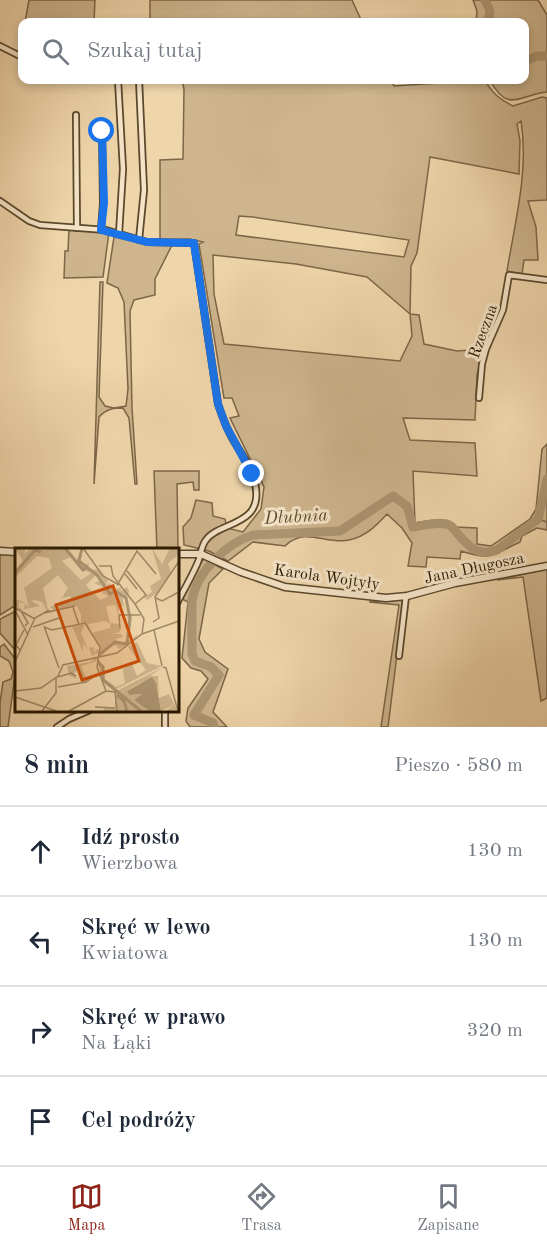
<!DOCTYPE html>
<html lang="pl">
<head>
<meta charset="utf-8">
<style>
	:root { --surface:#fff; --page:#f6f6f7; --text:#1f2937; --muted:#747a83; --line:#e0e1e3; --accent:#8f2418 }
	body { margin:0; font-family:"Old Standard TT",serif; background:var(--page); color:var(--text) }
	.stop { position:absolute; width:18px; height:18px; margin:-14px; border:4px solid #1a73e8; border-radius:50%; background:#fff }
	.stop.end { background:#1a73e8; border-color:#fff; box-shadow:0 2px 6px #0008 }
	.list { margin:0; padding:0; list-style:none }
	h2 { display:flex; justify-content:space-between; align-items:center; height:78px; margin:0; padding:0 24px; font-size:26px }
	h2 small { font-size:20px; font-weight:400; color:var(--muted) }
	.list li { display:grid; grid-template-columns:39px 1fr auto; gap:18px; align-items:center; box-sizing:border-box; height:90px; padding:0 24px; border-top:2px solid var(--line) }
	.list b { display:block; font-size:22px; white-space:nowrap }
	.list p { margin:0; font-size:20px; white-space:nowrap; color:var(--muted) }
	.list em { font-size:20px; font-style:normal; color:var(--muted) }
	.icon { flex:none; width:33px; height:33px; fill:none; stroke:currentColor; stroke-width:2; stroke-linecap:round; stroke-linejoin:round }
	.map { position:relative; flex:none; width:547px; height:727px; overflow:hidden }
	.search { position:absolute; background:var(--surface); box-shadow:0 3px 9px #0003; left:18px; right:18px; top:18px; height:66px; display:flex; align-items:center; gap:15px; box-sizing:border-box; padding:0 21px; border-radius:12px; color:var(--muted); font-size:22px }
	.sheet { height:438px; background:var(--surface) }
	nav { display:flex; justify-content:space-around; align-items:center; box-sizing:border-box; height:84px; border-top:2px solid var(--line); background:var(--surface); font-size:16px; color:var(--muted) }
	nav a { display:grid; justify-items:center; gap:3px }
	nav .on { color:var(--accent) }
	.map>svg:first-child { display:block }
</style>
</head>
<body>
<div class="map">
<svg width="547" height="727" viewBox="0 0 547 727">
	<rect width="100%" height="100%" fill="#efd5aa"/>
	<filter id="stains"><feTurbulence type="fractalNoise" baseFrequency=".00333" numOctaves="4"/><feColorMatrix values="0 0 0 0 .2 0 0 0 0 .09 0 0 0 0 .02 0 0 0 .5 -.17"/></filter>
	<radialGradient id="worn" r=".72"><stop offset=".6" stop-color="#630" stop-opacity="0"/><stop offset="1" stop-color="#630" stop-opacity=".3"/></radialGradient>
	<!-- green -->
	<g fill="#ceb58d" stroke="#7c6647" stroke-width="1.5" fill-rule="evenodd">
		<polygon points="29,0 95,0 94,22 25,22"/>
		<polygon points="150,0 352,0 362,22 150,22"/>
		<path d="M473,0H538L547,15V92C519,95 508,114 490,80H524V22H476L477,11Z"/>
		<path d="M182,80H391L394,86L485,80C492,93 499,99 513,106L542,97L547,98V200L528,201L536,227L538,260H524L522,274L507,271C515,222 529,170 521,121L517,124L520,141L519,174L430,157L417,253L411,266L410,314L419,315L424,344L457,351L483,349L477,375L475,420L403,418L410,440L475,443L477,476L413,471L415,523C430,521 445,515 455,527L477,528V544L491,546L530,519L536,509L542,449L547,444V530L537,528L522,536L520,542C492,555 492,561 461,551L460,559L427,557L426,567L408,566L412,543L402,528L387,514C376,526 365,537 349,540C326,545 305,526 285,546L253,542L228,561L209,551L184,545L183,527L191,518L196,500L212,503L213,516L225,519L227,528L243,532L261,509L264,487L230,418L239,416L232,398H224L199,244L203,242L190,239L160,240V160L183,159L184,89ZM239,216L253,217L409,240L404,257L236,235ZM213,255L296,264L367,277L410,314L412,336L400,361L224,344L214,294Z"/>
		<polygon points="69,229 109,232 103,277 64,278 65,251 68,251"/>
		<path d="M114,237L146,244L172,245L155,279V295L134,300L130,311L132,408L137,484H135L129,418L123,408C113,408 106,409 99,417L94,484L100,282H103L99,397L105,406L114,408L126,406L128,389L124,302L118,288L107,283Z"/>
		<polygon points="154,471 199,471 199,490 194,490 193,482 177,484 178,548 157,550"/>
		<polygon points="0,553 16,554 16,605 0,615"/>
		<polygon points="204,559 223,569 209,583 199,639 205,652 228,669 213,712 227,727 190,727 186,721 188,708 208,679 201,671 191,668 182,658 188,602 182,599 199,564"/>
		<polygon points="547,569 547,698 541,701 523,577 497,580"/>
		<polygon points="402,600 403,606 388,727 381,727 399,605 369,602"/>
		<polygon points="16,611 16,651 0,633 0,619"/>
		<polygon points="4,644 16,660 16,668 8,727 0,727 0,703 3,682 11,679 13,672 9,661 0,656 0,647"/>
	</g>
	<g fill="none" stroke-linecap="round" stroke-linejoin="round">
		<!-- stream -->
		<polyline stroke="#786344" stroke-width="1.5" points="538,519 547,522"/>
		<!-- river -->
		<g stroke="#ac9571" stroke-width="9">
			<polyline points="485,0 490,11 488,22"/>
			<polyline points="524,62 537,56 547,56"/>
			<path d="M214,727L213,723L194,715L219,675L211,667L195,661L192,654V601C196,573 226,543 253,535L340,531L393,496L407,506L413,527C423,526 441,520 451,526C451,526 457,532 457,533C469,547 478,557 497,550L538,519L547,479"/>
		</g>
		<defs>
			<g id="minor">
				<polyline points="0,46 22,57"/>
				<polyline points="118,80 123,169 119,234"/>
				<polyline points="139,80 144,190 139,240"/>
				<polyline points="76,115 77,228"/>
				<path d="M0,201L29,221L40,225L106,230L147,242L194,243L218,404C222,416 226,427 232,438C240,452 252,467 255,483C265,527 219,521 206,540C201,546 201,555 198,562C192,576 184,590 177,603"/>
				<polyline points="101,230 103,203 102,131"/>
				<polyline points="479,398 482,364 486,349 503,310 509,275 547,280"/>
				<polyline points="399,656 406,596"/>
				<polyline points="165,710 165,727"/>
				<polyline points="57,727 69,719 90,710"/>
			</g>
			<g id="tertiary">
				<polyline points="0,551 16,552"/>
				<polyline points="177,554 201,554 241,572 285,587 386,598 407,596 455,583 547,566"/>
			</g>
		</defs>
		<!-- minor casing -->
		<use href="#minor" stroke="#5b472b" stroke-width="8"/>
		<!-- tertiary casing -->
		<use href="#tertiary" stroke="#5b472b" stroke-width="9"/>
		<!-- minor -->
		<use href="#minor" stroke="#f5e4c8" stroke-width="4.5"/>
		<!-- tertiary -->
		<use href="#tertiary" stroke="#f5e4c8" stroke-width="6"/>
	</g>
	<g fill="none" stroke-linecap="round" stroke-linejoin="round">
		<!-- route -->
		<polyline stroke="#1a73e8" stroke-width="8" points="102,131 104,203 101,230 147,242 194,243 218,404 226,426 252,474"/>
	</g>
	<g text-anchor="middle" stroke-width="6" stroke-linejoin="round" paint-order="stroke">
		<!-- street labels -->
		<g font-size="16" fill="#2a1801" stroke="#f5e4c8">
			<text transform="translate(482 331) rotate(-70)" y="6">Rzeczna</text>
			<text transform="translate(474 567) rotate(-12)" y="6">Jana Długosza</text>
			<text transform="translate(327 576) rotate(8)" y="6">Karola Wojtyły</text>
		</g>
		<!-- water labels -->
		<g font-size="18" font-style="italic" fill="#5e4a2e" stroke="#f5e4c8">
			<text transform="translate(296 516) rotate(-3)" y="6">Dłubnia</text>
		</g>
	</g>
	<!-- overview -->
	<g transform="translate(15 548)">
		<rect width="164" height="164" fill="#efd5aa"/>
		<path d="M0,0H11L9,6L16,0H50L61,13L68,0L65,12L70,17L75,15L72,19L75,22L84,21L93,32L91,38L94,35L101,41L107,39L105,43L112,39L114,43L113,48L107,49L111,64L108,57L104,59L103,67L101,57L91,58L95,75L104,76L105,84L98,86H106L108,89L101,91L103,96L115,92L112,66H117L115,84L117,91L123,86L120,92L104,101L100,97L77,108L74,100L79,99V105L81,101L85,103L86,98L70,75L66,85L73,102L68,95V104L57,78L66,77V67L62,58L45,62L44,55L58,54L55,48L47,50L53,40L43,27L28,40L33,62H39L35,59L42,56V61L35,64L32,62L27,54L20,52L16,53L25,58L0,63L1,51L11,55L4,54V60L9,61L10,56L14,59L9,40L37,20L34,10L22,8L0,30V22L8,13ZM55,9L66,21L76,25L66,32L47,13ZM81,27L84,33L79,35L90,40L87,45L94,48L85,52L71,37ZM89,73L95,75V80L77,85L73,76ZM137,0L147,16L155,0H163V7L153,15L156,25L142,45L132,52L129,49L137,44L135,38L146,31ZM122,94L132,115L147,118L99,142L88,133L82,113L66,118L72,133L67,135L63,122L58,126L63,131L54,128L52,118L76,114L81,108L89,118L90,131L101,139L110,135L105,105L108,121L117,116L122,128L131,122L113,99ZM148,119L135,128H143L144,150L154,146L163,163H151L159,157L146,163L142,139L129,133L112,142L114,147L127,146L119,152L134,163H89V160H100V144Z" fill="#ceb58d" fill-rule="evenodd"/>
		<path d="M137,129L141,135L146,163H134L119,152L127,146L114,147L112,143Z" fill="#ac9571"/>
		<path fill="none" stroke="#ac9571" stroke-width="3" d="M50,0L68,22L71,20M67,0L64,13L82,27L95,46L100,43L111,50L115,70L112,96L100,94L84,107M0,25L20,2L26,4M83,114L88,119V132L126,163M102,147L109,153L112,163"/>
		<path fill="none" stroke="#a08966" stroke-width="1.5" d="M68,0L88,28L104,37M84,18H96L98,28L120,56L129,71L127,86M112,23L131,47L120,56M110,26L122,41M104,34L122,3L141,26M141,50L147,53L164,44M58,59L64,77M0,60L20,71M6,63L13,75L10,78M1,64L13,87M29,65L60,58M138,74L144,70L140,49L164,13M29,78L44,120M18,79L44,70M29,79L37,82L70,75L85,99L82,119L91,143L100,144L102,163M105,81L104,67H125M139,82L147,118M5,102L1,97L9,82M0,114L20,70L34,62M148,119L151,120L163,163M43,129L56,125L61,128M43,139L71,134L84,125M0,143L26,140L43,128L48,117L102,105L127,86L164,73M0,149L41,163M80,159L100,160M27,163L41,145V130M54,163L91,143"/>
		<path fill="#cc4f0a" fill-opacity="0.15" stroke="#cc4f0a" stroke-width="3" d="M98,38L124,113L67,132L41,57Z"/>
		<rect width="164" height="164" fill="none" stroke="#2a1801" stroke-width="3"/>
	</g>
	<rect width="100%" height="100%" filter="url(#stains)"/>
	<rect width="100%" height="100%" fill="url(#worn)"/>
</svg>
<div class="stop" style="left:102px;top:131px"></div>
<div class="stop end" style="left:252px;top:474px"></div>
<div class="search"><svg class="icon" aria-label="search" viewBox="0 0 24 24"><circle cx="10" cy="10" r="6"/><path d="M15 15l6 6"/></svg>Szukaj tutaj</div>
</div>
<section class="sheet">
<h2>8 min<small>Pieszo · 580 m</small></h2>
<ul class="list">
<li><svg class="icon" aria-label="ahead" viewBox="0 0 24 24"><path d="M12 20V5M6 11l6-6 6 6"/></svg><div><b>Idź prosto</b><p>Wierzbowa</p></div><em>130 m</em></li>
<li><svg class="icon" aria-label="left" viewBox="0 0 24 24"><path d="M17 20v-9H6M10 6l-5 5 5 5"/></svg><div><b>Skręć w lewo</b><p>Kwiatowa</p></div><em>130 m</em></li>
<li><svg class="icon" aria-label="right" viewBox="0 0 24 24"><path d="M7 20v-9h11M14 6l5 5-5 5"/></svg><div><b>Skręć w prawo</b><p>Na Łąki</p></div><em>320 m</em></li>
<li><svg class="icon" aria-label="arrive" viewBox="0 0 24 24"><path d="M6 21V4h12l-3 4 3 4H6"/></svg><div><b>Cel podróży</b></div></li>
</ul>
</section>
<nav>
<a class="on"><svg class="icon" aria-label="map" viewBox="0 0 24 24"><path d="M3 6l6-2 6 2 6-2v14l-6 2-6-2-6 2zM9 4v14M15 6v14"/></svg>Mapa</a>
<a><svg class="icon" aria-label="directions" viewBox="0 0 24 24"><path d="M12 3l9 9-9 9-9-9zM9 14v-3h6M13 9l2 2-2 2"/></svg>Trasa</a>
<a><svg class="icon" aria-label="saved" viewBox="0 0 24 24"><path d="M7 4h10v16l-5-4-5 4z"/></svg>Zapisane</a>
</nav>
</body>
</html>
